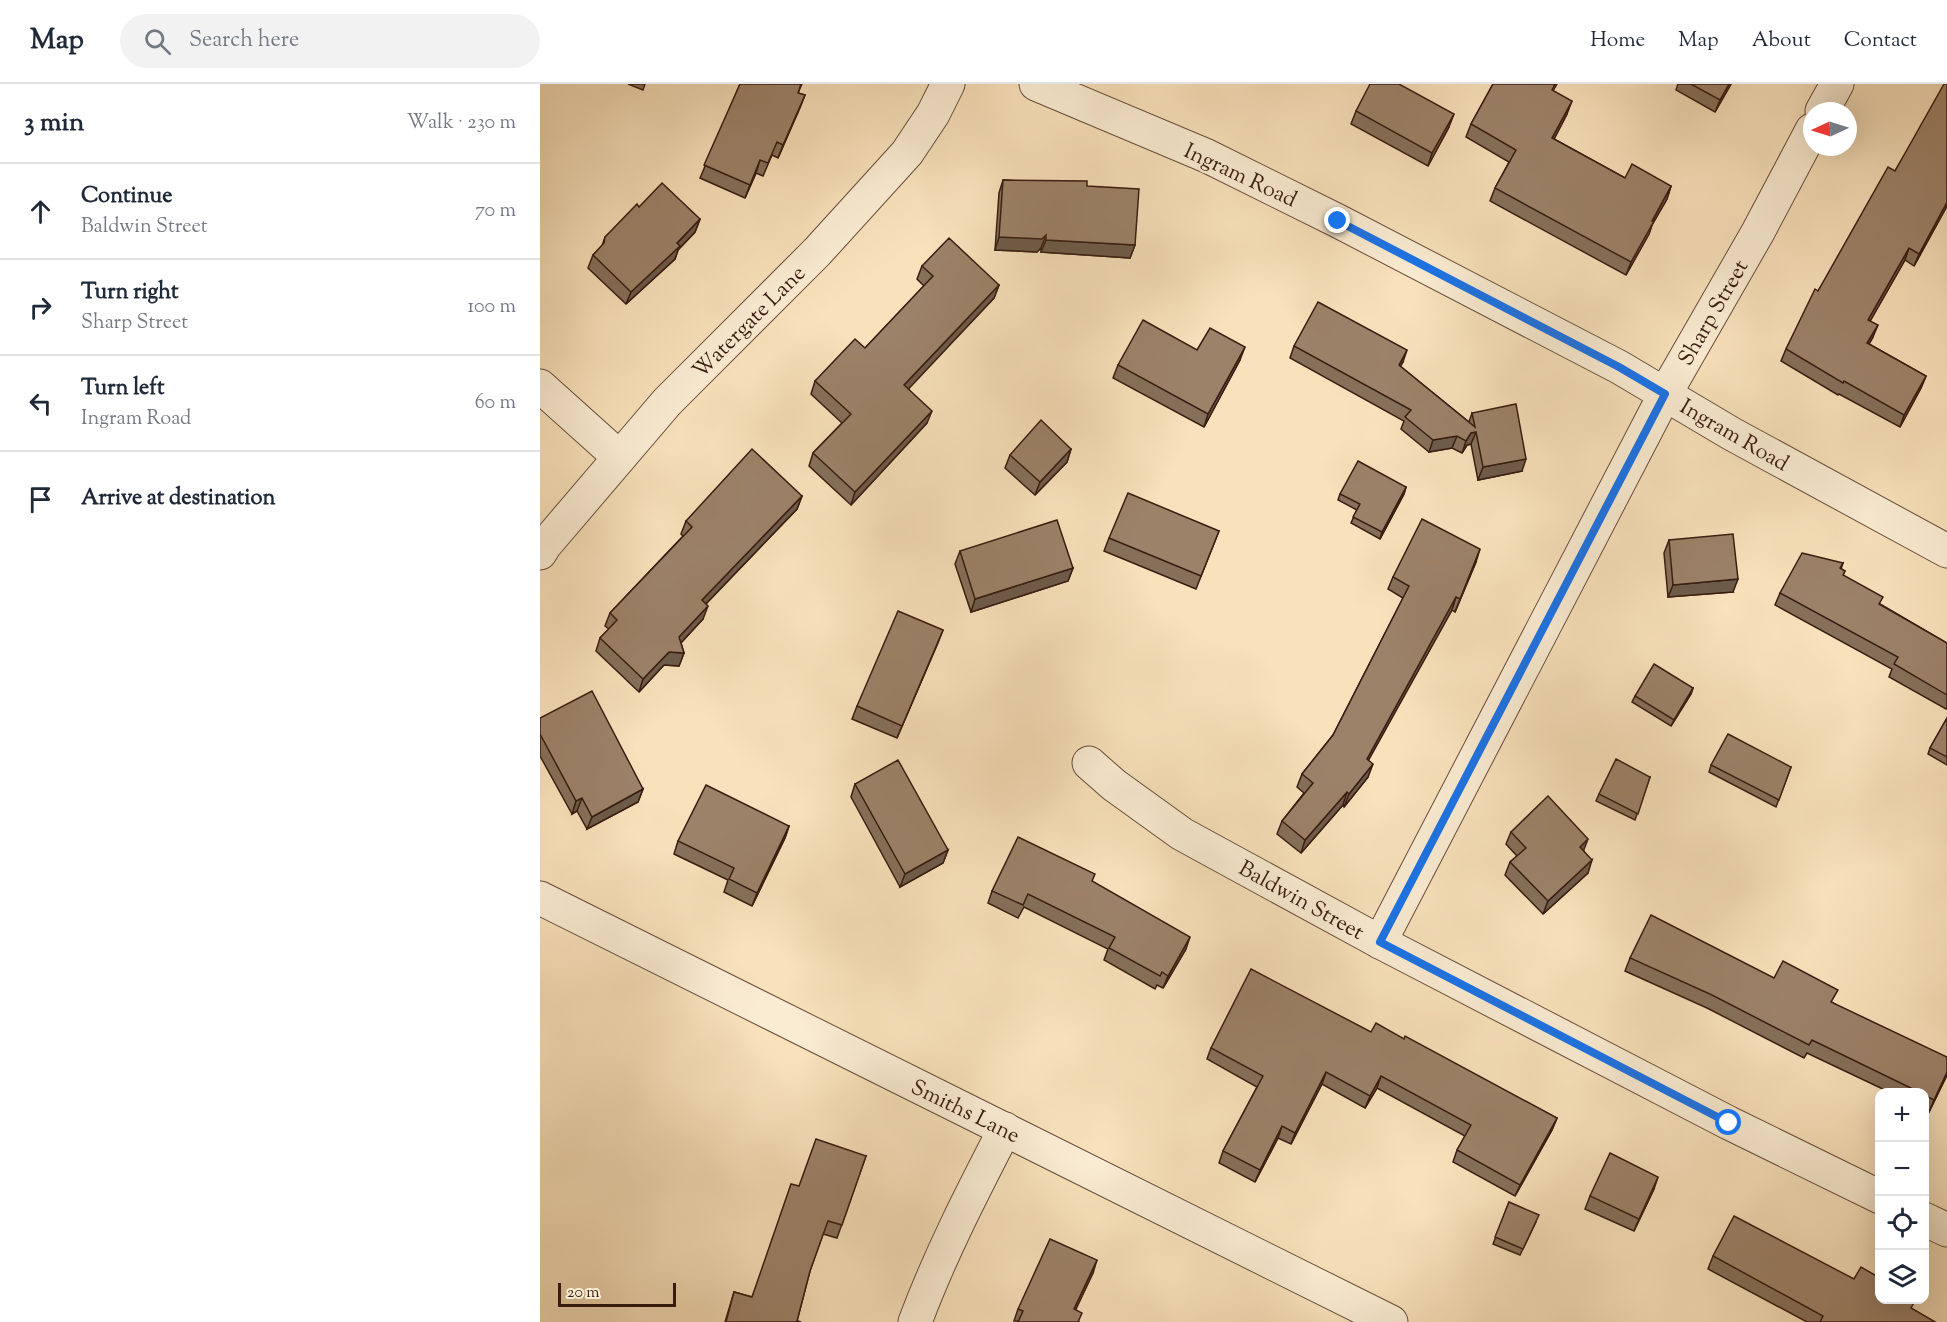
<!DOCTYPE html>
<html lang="en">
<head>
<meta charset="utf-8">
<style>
	:root { --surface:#fff; --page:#f2f2f3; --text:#1f2937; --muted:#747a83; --line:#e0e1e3 }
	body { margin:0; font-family:"Sorts Mill Goudy",serif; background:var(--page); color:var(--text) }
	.controls { position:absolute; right:18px; bottom:18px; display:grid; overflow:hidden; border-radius:12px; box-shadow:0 6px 24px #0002 }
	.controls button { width:54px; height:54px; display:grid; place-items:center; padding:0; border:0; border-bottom:2px solid var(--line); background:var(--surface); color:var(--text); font:30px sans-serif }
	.compass { position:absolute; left:1263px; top:18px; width:54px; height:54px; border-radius:50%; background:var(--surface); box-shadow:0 6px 24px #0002; rotate:266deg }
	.scale { position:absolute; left:18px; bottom:15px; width:118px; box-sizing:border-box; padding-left:6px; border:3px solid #391c11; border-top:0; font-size:16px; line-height:21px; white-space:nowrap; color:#391c11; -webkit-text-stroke:4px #faecd3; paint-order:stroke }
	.stop { position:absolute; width:18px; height:18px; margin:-14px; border:4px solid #1a73e8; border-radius:50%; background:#fff }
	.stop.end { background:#1a73e8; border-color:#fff; box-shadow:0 2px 6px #0008 }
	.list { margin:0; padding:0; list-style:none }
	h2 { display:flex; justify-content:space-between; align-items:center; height:78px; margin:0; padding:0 24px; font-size:26px }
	h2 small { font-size:20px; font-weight:400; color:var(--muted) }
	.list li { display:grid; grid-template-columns:39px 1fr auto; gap:18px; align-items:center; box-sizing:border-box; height:96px; padding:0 24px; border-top:2px solid var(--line) }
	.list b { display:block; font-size:22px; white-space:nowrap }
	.list p { margin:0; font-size:20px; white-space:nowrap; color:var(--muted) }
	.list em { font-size:20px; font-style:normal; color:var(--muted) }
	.icon { flex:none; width:33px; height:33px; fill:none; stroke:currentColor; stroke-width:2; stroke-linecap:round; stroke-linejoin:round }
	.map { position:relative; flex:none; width:1407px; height:1238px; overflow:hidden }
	header { display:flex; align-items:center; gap:36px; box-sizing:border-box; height:84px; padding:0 30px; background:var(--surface); border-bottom:2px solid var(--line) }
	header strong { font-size:28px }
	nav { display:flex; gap:33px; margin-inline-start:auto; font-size:21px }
	.search { width:420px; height:54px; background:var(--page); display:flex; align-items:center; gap:15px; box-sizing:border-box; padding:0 21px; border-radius:33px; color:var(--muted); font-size:22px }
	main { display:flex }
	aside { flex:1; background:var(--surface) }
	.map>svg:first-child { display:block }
</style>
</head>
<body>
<header>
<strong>Map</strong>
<div class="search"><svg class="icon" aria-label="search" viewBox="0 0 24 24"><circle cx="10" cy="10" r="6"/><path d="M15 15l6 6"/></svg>Search here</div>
<nav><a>Home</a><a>Map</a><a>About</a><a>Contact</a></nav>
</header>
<main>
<aside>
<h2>3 min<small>Walk · 230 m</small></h2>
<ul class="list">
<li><svg class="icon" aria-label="ahead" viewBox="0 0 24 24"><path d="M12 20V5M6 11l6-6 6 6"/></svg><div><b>Continue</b><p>Baldwin Street</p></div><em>70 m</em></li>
<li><svg class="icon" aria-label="right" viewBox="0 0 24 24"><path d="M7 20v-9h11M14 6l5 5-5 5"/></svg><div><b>Turn right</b><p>Sharp Street</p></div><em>100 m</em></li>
<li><svg class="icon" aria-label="left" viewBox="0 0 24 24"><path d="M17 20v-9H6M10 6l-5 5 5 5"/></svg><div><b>Turn left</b><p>Ingram Road</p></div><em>60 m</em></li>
<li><svg class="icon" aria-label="arrive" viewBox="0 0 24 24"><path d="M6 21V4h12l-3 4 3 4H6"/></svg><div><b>Arrive at destination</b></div></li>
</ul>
</aside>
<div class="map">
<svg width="1407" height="1238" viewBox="0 0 1407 1238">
	<rect width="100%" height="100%" fill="#f8e1bb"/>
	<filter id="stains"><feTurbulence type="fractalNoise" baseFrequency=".00333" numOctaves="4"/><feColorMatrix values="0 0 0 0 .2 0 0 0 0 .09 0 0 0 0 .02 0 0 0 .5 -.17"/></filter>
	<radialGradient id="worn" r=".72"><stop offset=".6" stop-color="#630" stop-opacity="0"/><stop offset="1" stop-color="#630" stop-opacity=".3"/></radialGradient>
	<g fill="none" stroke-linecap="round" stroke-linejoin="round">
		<defs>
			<g id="minor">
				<polyline points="496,0 667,72 798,137 1079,283 1192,350 1407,467"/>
				<polyline points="1282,27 1297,0"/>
				<polyline points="0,302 79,373"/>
				<polyline points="0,469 5,461 127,318 277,168 367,69 393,30 408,0"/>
				<polyline points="549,679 574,701 642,750 840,858 1189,1039 1340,1113"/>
				<polyline points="0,814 851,1238"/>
				<polyline points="840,858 1125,310 1218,148 1272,46"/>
				<polyline points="1384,1135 1407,1146"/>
				<path d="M375,1238C400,1171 432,1109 465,1045"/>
			</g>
		</defs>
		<!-- minor casing -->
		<use href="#minor" stroke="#694d3c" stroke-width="35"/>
		<!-- minor -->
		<use href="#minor" stroke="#faecd3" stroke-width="33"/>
	</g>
	<!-- wall -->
	<g fill="#86705a" stroke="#391c11" stroke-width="1.5">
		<polygon points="88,0 105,0 103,6"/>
		<polygon points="200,0 262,0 258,9 265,11 238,74 232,71 223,92 216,89 205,114 160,94"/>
		<polygon points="953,0 1017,0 1013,7 1027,30 1014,55 1085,94 1131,102 1127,115 1112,141 1109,150 1086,191 950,117 955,104 969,78 926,53 931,40"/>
		<polygon points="1138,0 1191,0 1175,28 1136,6"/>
		<polygon points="1407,0 1407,122 1374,182 1365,176 1330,237 1333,253 1329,260 1386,292 1381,304 1360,343 1299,310 1298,311 1241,277 1246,265 1278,207 1355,87"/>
		<polygon points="816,27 909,43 888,82 811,40"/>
		<polygon points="463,96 547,102 595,161 590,174 501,168 501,164 497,168 455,166 459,109"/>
		<polygon points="99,123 160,135 155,148 138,166 135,175 86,220 48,184 53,171 62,162 65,153"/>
		<polygon points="382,182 459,201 454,214 368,304 387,339 311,421 269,382 273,369 302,339 271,310 275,297 325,264 384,202 377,195"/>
		<polygon points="754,262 863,278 860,282 929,338 932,329 982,387 938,396 931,360 927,361 922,369 912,364 889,368 861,345 864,337 750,274"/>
		<polygon points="657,266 700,276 664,343 573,294 578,281"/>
		<polygon points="531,365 527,378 495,411 465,384 470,371"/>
		<polygon points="866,403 864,410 840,455 811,439 817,426 798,416 800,410"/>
		<polygon points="262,412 257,425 166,520 163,535 141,559 144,569 139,582 124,581 99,608 56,567 60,554 69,545 65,542 70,529 143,452 141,450 146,437"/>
		<polygon points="679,447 656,505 564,467 569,454"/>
		<polygon points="1129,456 1193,508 1128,513 1124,469"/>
		<polygon points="420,467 533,484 528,497 431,528 415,480"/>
		<polygon points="936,478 915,528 912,526 828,676 828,693 804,723 803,721 761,769 737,750 742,737 764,709 757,703 762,690 793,651 863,514 848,505 853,493"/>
		<polygon points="1303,479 1301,485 1305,487 1303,491 1340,520 1407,559 1407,623 1406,625 1349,593 1352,585 1235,521 1240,509"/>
		<polygon points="403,546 357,654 312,635 317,622"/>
		<polygon points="1153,604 1151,610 1131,642 1092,618 1095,612"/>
		<polygon points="0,634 103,705 98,718 47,745 37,727 32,730 0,672"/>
		<polygon points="1407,634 1407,681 1388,670 1390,664"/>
		<polygon points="1171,681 1251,683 1236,723 1169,688"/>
		<polygon points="1110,693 1095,736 1056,717 1059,710"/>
		<polygon points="315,700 408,766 403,779 360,803 311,713"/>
		<polygon points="249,742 245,754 212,822 184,808 188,796 134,770 138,757"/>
		<polygon points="971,748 1044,767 1048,789 1003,830 965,791 970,778 977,772 966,760"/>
		<polygon points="553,798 646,865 623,904 617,901 615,905 564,876 568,865 484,823 478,834 448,819 452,807"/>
		<polygon points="1090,874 1234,894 1293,919 1407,991 1389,1028 1384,1026 1384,1008 1349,1008 1267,969 1264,974 1167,924 1085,887"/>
		<polygon points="831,948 864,955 1017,1034 1012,1046 975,1112 913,1078 917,1066 925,1052 837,1004 825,1024 782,1000 751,1060 738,1054 715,1098 679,1079 683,1067 717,1003 667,975 671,964"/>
		<polygon points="326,1072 297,1154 283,1150 270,1187 257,1237 261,1238 185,1238 194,1208 212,1213 259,1102"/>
		<polygon points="1114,1105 1094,1147 1045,1125 1050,1112"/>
		<polygon points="969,1118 996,1138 980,1171 953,1160"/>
		<polygon points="1173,1172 1314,1195 1372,1225 1395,1238 1267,1238 1168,1185"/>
		<polygon points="553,1189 535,1226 539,1238 474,1237 478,1225"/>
	</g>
	<!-- shaded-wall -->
	<g fill="#6d5b4a" stroke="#391c11" stroke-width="1.5">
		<polygon points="1189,0 1191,0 1175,28 1180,16"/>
		<polygon points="265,11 260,24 238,74 243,61"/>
		<polygon points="1032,17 1027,30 1008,67 1012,54"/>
		<polygon points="914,30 909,43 888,82 892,69"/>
		<polygon points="220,76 216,89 205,114 210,101"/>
		<polygon points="1131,102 1127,115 1112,141 1109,150 1086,191 1091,178"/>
		<polygon points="1407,118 1407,122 1374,182 1379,170"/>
		<polygon points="160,135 155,148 138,166 135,175 86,220 91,208"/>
		<polygon points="506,151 501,164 497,168 455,166 459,153"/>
		<polygon points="506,156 595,161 590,174 501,168"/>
		<polygon points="1369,164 1365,176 1324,248 1328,236"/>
		<polygon points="459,201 454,214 360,314 364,301"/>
		<polygon points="1338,241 1333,253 1323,271 1327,259"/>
		<polygon points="705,263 700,276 664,343 668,330"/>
		<polygon points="867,266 863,278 854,293 859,281"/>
		<polygon points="1386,292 1381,304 1360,343 1364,331"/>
		<polygon points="392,327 387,339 311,421 315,408"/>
		<polygon points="936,348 931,360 927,361 922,369 926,357 931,349"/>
		<polygon points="917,352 912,364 889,368 893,356"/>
		<polygon points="531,365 527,378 495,411 500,398"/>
		<polygon points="986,375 982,387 938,396 943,383"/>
		<polygon points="866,403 864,410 840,455 842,448"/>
		<polygon points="262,412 257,425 157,529 162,516"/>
		<polygon points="940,465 936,478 915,528 920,515"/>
		<polygon points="533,484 528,497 431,528 435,515"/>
		<polygon points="1198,495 1193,508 1128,513 1133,501"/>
		<polygon points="916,513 912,526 822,688 827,675"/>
		<polygon points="168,522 163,535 135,565 139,553"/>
		<polygon points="403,546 398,559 357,654 362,642"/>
		<polygon points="129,568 144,569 139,582 124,581 99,608 103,595"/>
		<polygon points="1153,604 1151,610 1131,642 1134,636"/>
		<polygon points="833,680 828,693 804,723 809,710"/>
		<polygon points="103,705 98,718 47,745 52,733"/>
		<polygon points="807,708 803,721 761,769 765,756"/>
		<polygon points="42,714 37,727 32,730 36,717"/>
		<polygon points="249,742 245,754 212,822 217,809"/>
		<polygon points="1048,755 1043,768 1040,763"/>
		<polygon points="408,766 403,779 360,803 365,790"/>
		<polygon points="1052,776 1048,789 1003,830 1008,817"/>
		<polygon points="650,853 646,865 623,904 628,892"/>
		<polygon points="786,988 782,1000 751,1060 755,1049"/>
		<polygon points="1407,988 1407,991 1389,1028 1394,1016"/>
		<polygon points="841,992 837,1004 825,1024 830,1012"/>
		<polygon points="1017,1034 1012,1046 975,1112 980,1101"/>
		<polygon points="742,1042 738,1054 715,1098 720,1086"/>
		<polygon points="1118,1093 1114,1105 1094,1147 1099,1135"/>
		<polygon points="557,1176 553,1189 530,1238 534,1225"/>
	</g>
	<!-- building -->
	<g fill="#9c8269" stroke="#391c11" stroke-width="1.5">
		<polygon points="200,0 261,0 258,9 265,11 243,61 237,58 228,79 220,76 210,101 164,81"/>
		<polygon points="830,0 859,0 914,30 892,69 816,27"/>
		<polygon points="953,0 1015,0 1012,6 1032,17 1012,54 1085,94 1092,80 1131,102 1112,137 1114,137 1091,178 955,104 976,66 931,40"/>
		<polygon points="1151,0 1189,0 1180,16"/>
		<polygon points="1404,0 1407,0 1407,118 1379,170 1369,164 1328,236 1338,241 1327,259 1386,292 1364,331 1304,297 1303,299 1246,265 1275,205 1278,207 1348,83 1355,87"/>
		<polygon points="463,96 547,97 547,102 599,105 595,161 506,156 506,151 502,155 459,153"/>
		<polygon points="122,99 160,135 137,159 140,162 91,208 53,171 64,159 65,153 97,120 99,123"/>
		<polygon points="409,154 459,201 364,301 392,327 315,408 273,369 311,330 275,297 315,255 325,264 393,192 382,182"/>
		<polygon points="778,218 867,266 859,281 935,343 932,329 976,320 986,375 943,383 936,348 931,349 926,357 917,352 893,356 865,333 871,326 754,262"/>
		<polygon points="603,236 657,266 670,244 705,263 668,330 578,281"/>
		<polygon points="501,336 531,365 500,398 470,371"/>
		<polygon points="212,365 262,412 162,516 168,522 139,553 144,569 129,568 103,595 60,554 77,536 70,529 152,443 146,437"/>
		<polygon points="818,377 866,403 842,448 813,433 820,420 800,410"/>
		<polygon points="588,409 679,447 661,492 569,454"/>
		<polygon points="882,435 940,465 920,515 916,513 827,675 833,680 809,710 807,708 765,756 742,737 773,699 762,690 793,651 869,502 853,493"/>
		<polygon points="517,436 533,484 435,515 420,467"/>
		<polygon points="1193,450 1198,495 1133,501 1129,456"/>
		<polygon points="1262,469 1303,479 1300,484 1305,487 1303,491 1343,513 1339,520 1407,559 1407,611 1354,580 1358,573 1240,509"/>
		<polygon points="358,527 403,546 362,642 317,622"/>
		<polygon points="1114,580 1153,604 1134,636 1095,612"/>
		<polygon points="52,607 103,705 52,733 42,714 36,717 0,650 0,634"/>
		<polygon points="1407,634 1407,673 1390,664"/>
		<polygon points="1188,650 1251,683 1239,716 1171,681"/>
		<polygon points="1076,675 1110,693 1098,730 1059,710"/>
		<polygon points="358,676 408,766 365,790 315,700"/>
		<polygon points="166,701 249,742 217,809 189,795 194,784 138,757"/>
		<polygon points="1008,712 1048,755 1040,763 1052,776 1008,817 970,778 986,764 971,748"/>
		<polygon points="478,753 555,790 552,797 650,853 628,892 622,888 620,892 569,864 575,853 488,810 483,821 452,807"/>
		<polygon points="1111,831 1234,894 1243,877 1298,906 1291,918 1407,973 1407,988 1394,1016 1384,1011 1384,1008 1379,1008 1272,956 1269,961 1172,911 1090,874"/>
		<polygon points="711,885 831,948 836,939 864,955 865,952 1017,1034 980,1101 917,1066 931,1041 841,992 830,1012 786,988 755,1049 742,1042 720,1086 683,1067 723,992 671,964"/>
		<polygon points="276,1055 326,1072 302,1141 288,1137 270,1187 257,1237 261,1238 186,1238 194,1208 212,1213 251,1100 259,1102"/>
		<polygon points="1070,1069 1118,1093 1099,1135 1050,1112"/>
		<polygon points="969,1118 999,1131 983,1165 955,1153"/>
		<polygon points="1194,1132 1314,1195 1321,1183 1340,1194 1340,1215 1376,1215 1371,1224 1395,1238 1280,1238 1283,1232 1173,1172"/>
		<polygon points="510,1155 557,1176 534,1225 542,1229 538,1238 478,1238 483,1227 478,1225"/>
	</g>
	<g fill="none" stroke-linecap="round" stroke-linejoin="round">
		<!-- route -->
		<polyline stroke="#1a73e8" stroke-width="8" points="798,137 1079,283 1125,310 840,858 1189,1039"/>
	</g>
	<g text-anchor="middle" stroke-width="5" stroke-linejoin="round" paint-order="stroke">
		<!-- street labels -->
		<g font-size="22" fill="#391c11" stroke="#faecd3">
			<text transform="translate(701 90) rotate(25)" y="8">Ingram Road</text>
			<text transform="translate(1172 228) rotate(-60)" y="8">Sharp Street</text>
			<text transform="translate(208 237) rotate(-45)" y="8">Watergate Lane</text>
			<text transform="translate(1195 350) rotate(30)" y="8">Ingram Road</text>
			<text transform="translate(762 815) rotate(29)" y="8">Baldwin Street</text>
			<text transform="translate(426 1026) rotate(26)" y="8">Smiths Lane</text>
		</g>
	</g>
	<rect width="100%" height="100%" filter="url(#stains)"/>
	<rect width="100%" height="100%" fill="url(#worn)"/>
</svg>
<div class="controls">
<button>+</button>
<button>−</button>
<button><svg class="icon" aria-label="locate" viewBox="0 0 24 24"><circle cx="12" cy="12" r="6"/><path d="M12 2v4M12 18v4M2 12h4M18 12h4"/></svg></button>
<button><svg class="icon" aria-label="layers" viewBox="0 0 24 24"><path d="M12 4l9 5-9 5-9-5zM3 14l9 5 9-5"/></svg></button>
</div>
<svg class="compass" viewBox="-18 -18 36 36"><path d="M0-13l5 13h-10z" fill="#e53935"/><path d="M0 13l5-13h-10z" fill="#747a83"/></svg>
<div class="scale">20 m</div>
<div class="stop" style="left:1189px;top:1039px"></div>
<div class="stop end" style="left:798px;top:137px"></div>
</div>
</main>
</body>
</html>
